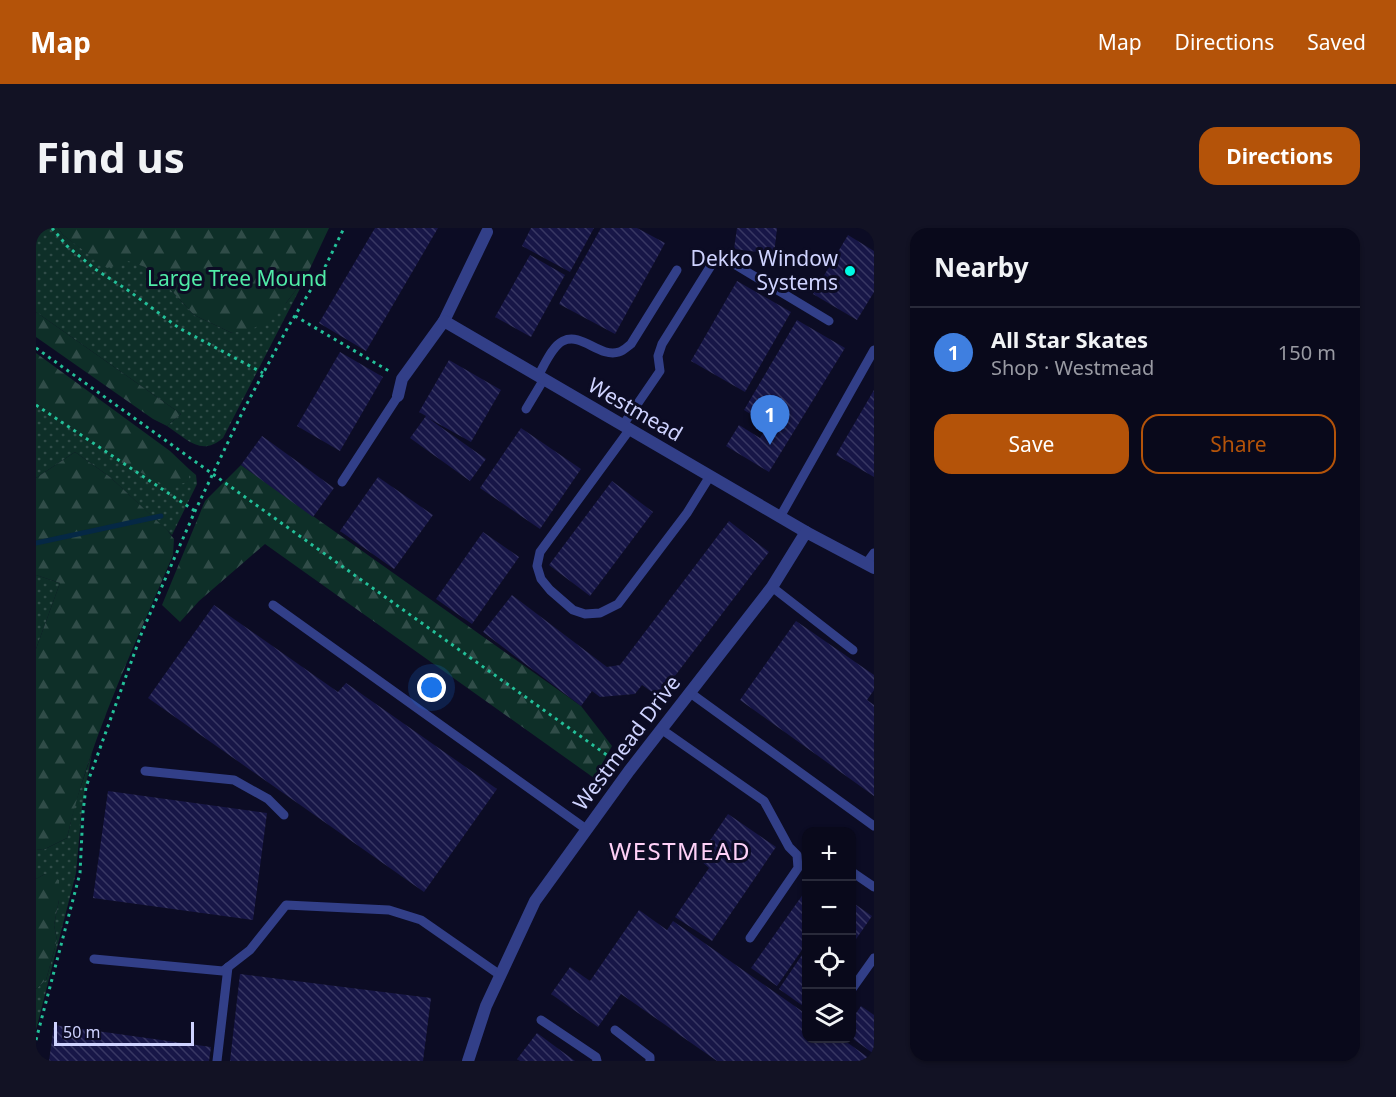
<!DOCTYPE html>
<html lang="en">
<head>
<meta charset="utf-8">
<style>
	:root { --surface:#09091b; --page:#121224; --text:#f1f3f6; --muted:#999aa3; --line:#292a3a; --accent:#b45309 }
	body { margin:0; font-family:"Noto Sans",sans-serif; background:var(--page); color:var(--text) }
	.controls { position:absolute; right:18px; bottom:18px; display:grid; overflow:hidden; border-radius:12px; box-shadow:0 2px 4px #0004 }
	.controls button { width:54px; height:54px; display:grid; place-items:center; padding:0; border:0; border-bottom:2px solid var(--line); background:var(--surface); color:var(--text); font:30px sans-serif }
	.scale { position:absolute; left:18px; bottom:15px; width:140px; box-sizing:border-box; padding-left:6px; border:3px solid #cfd3ff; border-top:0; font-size:16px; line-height:21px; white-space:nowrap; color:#cfd3ff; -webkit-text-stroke:4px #0c0c24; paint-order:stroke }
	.you { position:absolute; left:396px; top:460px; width:21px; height:21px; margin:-15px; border:4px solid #fff; border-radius:50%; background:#1a73e8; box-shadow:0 0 0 9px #1a73e833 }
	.badge { display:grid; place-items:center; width:39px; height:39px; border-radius:50%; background:var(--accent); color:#fff; font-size:20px; font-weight:700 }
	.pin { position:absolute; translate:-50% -50px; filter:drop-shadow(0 2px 3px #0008) }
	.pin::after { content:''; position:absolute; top:32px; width:21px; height:18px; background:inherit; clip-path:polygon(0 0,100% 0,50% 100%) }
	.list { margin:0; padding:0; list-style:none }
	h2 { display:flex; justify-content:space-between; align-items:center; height:78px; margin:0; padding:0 24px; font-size:26px }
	h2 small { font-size:20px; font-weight:400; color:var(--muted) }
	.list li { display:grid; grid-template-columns:39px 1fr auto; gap:18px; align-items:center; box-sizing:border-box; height:90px; padding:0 24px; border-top:2px solid var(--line) }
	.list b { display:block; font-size:22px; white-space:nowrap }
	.list p { margin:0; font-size:20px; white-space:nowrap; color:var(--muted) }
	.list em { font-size:20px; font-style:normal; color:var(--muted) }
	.actions { display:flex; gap:12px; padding:18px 24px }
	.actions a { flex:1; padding:14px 0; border:2px solid var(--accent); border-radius:18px; text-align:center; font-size:21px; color:var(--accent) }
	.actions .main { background:var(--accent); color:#fff }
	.icon { flex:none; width:33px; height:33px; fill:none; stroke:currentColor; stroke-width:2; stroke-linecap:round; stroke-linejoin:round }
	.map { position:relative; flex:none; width:838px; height:833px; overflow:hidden; border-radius:18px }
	header { display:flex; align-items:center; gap:36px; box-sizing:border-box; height:84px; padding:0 30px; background:var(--accent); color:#fff }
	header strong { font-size:28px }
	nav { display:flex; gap:33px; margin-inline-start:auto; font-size:21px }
	.intro { display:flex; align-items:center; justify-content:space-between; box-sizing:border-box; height:144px; padding:0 36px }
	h1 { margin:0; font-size:42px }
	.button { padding:15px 27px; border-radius:18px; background:var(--accent); color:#fff; font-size:21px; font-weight:700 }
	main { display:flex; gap:36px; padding:0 36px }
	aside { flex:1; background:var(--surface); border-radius:18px; box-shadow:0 2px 4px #0004 }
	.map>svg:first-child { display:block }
</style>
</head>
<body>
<header>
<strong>Map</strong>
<nav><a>Map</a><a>Directions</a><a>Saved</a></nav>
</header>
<div class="intro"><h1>Find us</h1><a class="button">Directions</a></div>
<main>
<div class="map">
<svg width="838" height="833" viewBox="0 0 838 833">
	<defs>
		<pattern id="grass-dots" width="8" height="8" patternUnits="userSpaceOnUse" patternTransform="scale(1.5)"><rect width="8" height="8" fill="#0e2f28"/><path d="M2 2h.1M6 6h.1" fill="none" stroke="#304c48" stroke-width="1.8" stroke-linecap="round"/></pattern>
		<pattern id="forest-firs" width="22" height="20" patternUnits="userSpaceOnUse" patternTransform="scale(1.5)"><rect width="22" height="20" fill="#0e2f28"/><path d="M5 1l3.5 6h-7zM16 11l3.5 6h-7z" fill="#304c48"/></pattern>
		<pattern id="building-back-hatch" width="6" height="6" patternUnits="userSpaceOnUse" patternTransform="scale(1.5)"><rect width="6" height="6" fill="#171647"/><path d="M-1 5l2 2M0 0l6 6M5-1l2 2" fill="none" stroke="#383763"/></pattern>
	</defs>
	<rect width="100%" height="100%" fill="#0c0c24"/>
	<!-- grass -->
	<g fill="url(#grass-dots)">
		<path d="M0,0H22L27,7L71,39L92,32L109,39L125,51L158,87L196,105L250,75L270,49L187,210C165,229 151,211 131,198L145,186L0,84Z"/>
		<polygon points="0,175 79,231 134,259 152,253 153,241 160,247 161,256 136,307 74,249 39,224 0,250"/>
		<polygon points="0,347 24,355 0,421"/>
		<polygon points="56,525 46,579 40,645 0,802 0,761 10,752 21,712 18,697 23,672 9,646 0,651 0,621 7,622 31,610 39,576"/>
	</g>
	<!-- forest -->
	<g fill="url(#forest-firs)">
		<polygon points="22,0 293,0 270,49 250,75 234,91 218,100 196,105 158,87 125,51 109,39 92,33 86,36 71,40 27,7"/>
		<polygon points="0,84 145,186 131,198 117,191 0,109"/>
		<polygon points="0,125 134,223 153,241 153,253 134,260 79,231 0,175"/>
		<path d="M39,224L74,249L131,302L138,311L137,327C98,419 53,513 31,610L7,622L0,621V421L24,355L0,347V250Z"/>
		<polygon points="205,237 545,478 576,518 558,550 229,316 163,373 144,394 126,377 169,273"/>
		<polygon points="9,646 23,652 23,672 18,697 21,712 10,752 0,761 0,651"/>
	</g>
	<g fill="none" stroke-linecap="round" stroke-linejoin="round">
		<!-- stream -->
		<polyline stroke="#052845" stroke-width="5" points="0,315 125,288"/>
	</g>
	<!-- building -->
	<g fill="url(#building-back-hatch)">
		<polygon points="339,0 402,0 330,123 283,95"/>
		<polygon points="495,0 558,0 534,44 486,18"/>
		<polygon points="565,0 601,0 629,15 579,106 523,76"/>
		<polygon points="701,0 741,0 738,26 698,21"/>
		<polygon points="812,7 838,23 838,64 821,92 777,66"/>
		<polygon points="494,27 529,47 495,109 459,89"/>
		<polygon points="701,53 755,84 709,164 655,133"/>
		<polygon points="761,92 809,120 733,244 690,218 703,197 724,210 732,197 708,182"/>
		<polygon points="304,124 347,149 304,223 261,198"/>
		<polygon points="413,132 465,162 435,214 392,190 450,231 434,253 374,210 390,188 383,184"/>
		<polygon points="838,162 838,249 800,227"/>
		<polygon points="485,200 545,241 504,301 444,260"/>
		<polygon points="226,208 298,260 277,289 205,237"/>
		<polygon points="342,249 397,287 358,341 304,303"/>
		<polygon points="576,253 617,284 554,368 513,337"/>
		<polygon points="693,293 733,324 623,469 606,457 599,466 564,469 556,463 545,478 447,404 476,367 571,439 584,437"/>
		<polygon points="447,304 483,329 436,396 400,371"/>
		<polygon points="178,377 302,464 310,455 461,561 388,664 112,470"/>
		<polygon points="760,393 838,447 838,462 831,472 838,477 838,568 704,472"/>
		<polygon points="72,563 231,585 217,692 57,670"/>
		<polygon points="692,586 740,619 676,713 639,689 673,640 662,630"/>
		<polygon points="770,662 770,716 741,758 715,740"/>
		<polygon points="816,674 836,688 816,717"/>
		<polygon points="603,682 631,702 637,693 770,786 770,810 805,810 837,833 681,833 585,766 562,799 515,766 534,739 554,753"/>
		<polygon points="770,721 770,780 743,761"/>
		<polygon points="204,746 395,770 387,833 194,833"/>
		<polygon points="825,778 838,787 838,826 816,810 816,791"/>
		<polygon points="18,797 175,819 173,833 13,833"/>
		<polygon points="501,805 539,833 484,833 481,831"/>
	</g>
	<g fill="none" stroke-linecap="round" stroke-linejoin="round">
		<!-- path -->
		<g stroke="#23c099" stroke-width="3" stroke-dasharray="3 4.5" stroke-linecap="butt">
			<polyline points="16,0 31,18 59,41 93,63 143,100 227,145"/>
			<polyline points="259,88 353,143"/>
			<polyline points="0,120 582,535"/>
			<polyline points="0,177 159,283"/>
			<polyline points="0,812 44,645 47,584 50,559 106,404 159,283 207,183 252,99 290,37 308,0"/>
		</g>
		<!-- service -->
		<g stroke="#323f88" stroke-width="9">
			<path d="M502,148C508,138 516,118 527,113C546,104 563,130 583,124C587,123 591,119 595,116L641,42"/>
			<polyline points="490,181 508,151"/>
			<polyline points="587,197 624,143 622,128 626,116 676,36 693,33 793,93"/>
			<polyline points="594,201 504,324 501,338 505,351 514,362 537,382 549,386 564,385 582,376 651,285 674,248"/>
			<polyline points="306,254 362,168"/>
			<polyline points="744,289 838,122"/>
			<polyline points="830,336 838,325"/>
			<polyline points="736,359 817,422"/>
			<polyline points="237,377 550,601"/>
			<polyline points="653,464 838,598"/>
			<polyline points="625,501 728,573 753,619 761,627 762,640 714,710"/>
			<polyline points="109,543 198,552 232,571 248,587"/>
			<polyline points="816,644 838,659"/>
			<polyline points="58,731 187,743 214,722 250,677 353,682 385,692 464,747"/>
			<polyline points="816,761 838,730"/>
			<polyline points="505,792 560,829 561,833"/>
			<polyline points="579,802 614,829 614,833"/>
			<polyline points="181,833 192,739"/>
		</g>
		<!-- minor -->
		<g stroke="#323f88" stroke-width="12">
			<polyline points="408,93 451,4"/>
			<polyline points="362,168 366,151 408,93 770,304"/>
			<polyline points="432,833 450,778 499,673 593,543 736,359 770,304 838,340"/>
		</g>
	</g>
	<!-- markers -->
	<circle fill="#00fae5" stroke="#0c0c24" stroke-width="2" cx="814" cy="43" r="6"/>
	<g text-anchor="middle" stroke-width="6" stroke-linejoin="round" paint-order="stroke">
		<!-- poi labels -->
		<g font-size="21" fill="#cfd3ff" stroke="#0c0c24" text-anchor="end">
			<text x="802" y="38">Dekko Window<tspan x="802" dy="24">Systems</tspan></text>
		</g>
		<!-- park labels -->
		<g font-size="21" fill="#50eba7" stroke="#0c0c24">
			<text x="201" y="58">Large Tree Mound</text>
		</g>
		<!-- street labels -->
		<g font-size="21" fill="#cfd3ff" stroke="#0c0c24">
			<text transform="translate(599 182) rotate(30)" y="7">Westmead</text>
			<text transform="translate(591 515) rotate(-53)" y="7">Westmead Drive</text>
		</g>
		<!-- quarter labels -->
		<g font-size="24" letter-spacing="1.5" fill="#ffd1f7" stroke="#0c0c24">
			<text x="644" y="632">WESTMEAD</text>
		</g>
	</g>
</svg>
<div class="controls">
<button>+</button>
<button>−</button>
<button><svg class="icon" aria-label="locate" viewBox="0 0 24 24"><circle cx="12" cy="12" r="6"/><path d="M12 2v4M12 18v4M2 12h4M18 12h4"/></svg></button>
<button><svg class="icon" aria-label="layers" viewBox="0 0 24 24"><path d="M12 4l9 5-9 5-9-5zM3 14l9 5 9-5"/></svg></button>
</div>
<div class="scale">50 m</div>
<div class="you"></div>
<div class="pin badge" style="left:734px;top:217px;background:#3f7fe0">1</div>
</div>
<aside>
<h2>Nearby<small></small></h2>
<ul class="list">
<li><span class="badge" style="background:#3f7fe0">1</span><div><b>All Star Skates</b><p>Shop · Westmead</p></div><em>150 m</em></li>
</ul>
<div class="actions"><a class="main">Save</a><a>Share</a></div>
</aside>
</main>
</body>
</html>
